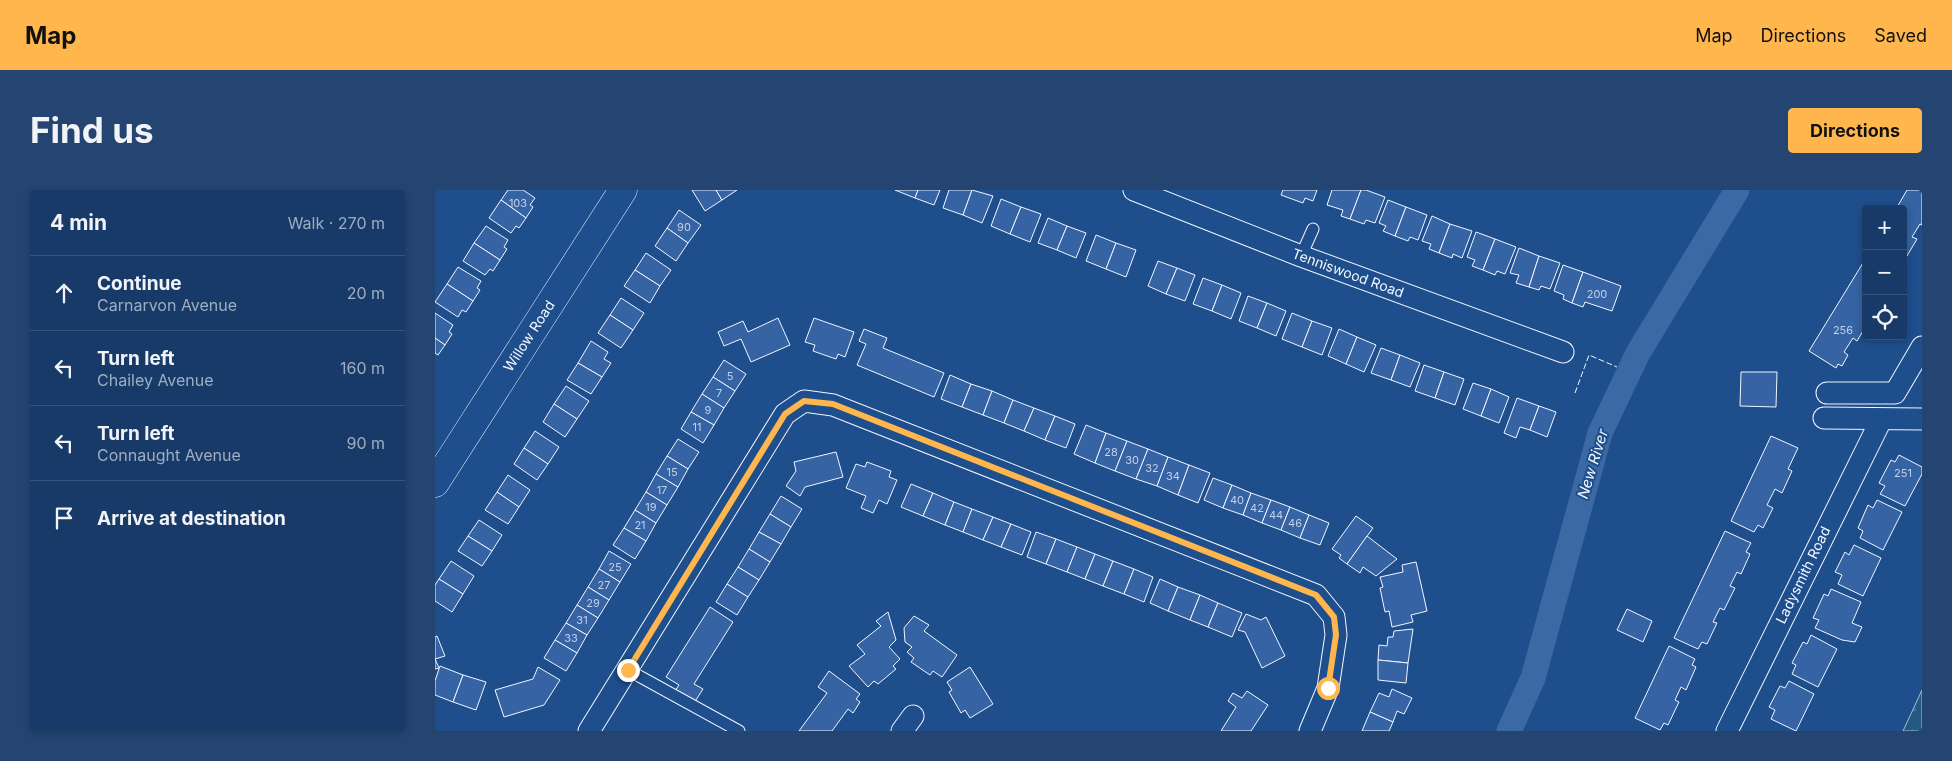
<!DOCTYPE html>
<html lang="en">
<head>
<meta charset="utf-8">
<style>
	:root { --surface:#173a69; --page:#244571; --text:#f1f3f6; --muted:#9eadc0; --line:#36547d; --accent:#ffb74d }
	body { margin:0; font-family:Inter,sans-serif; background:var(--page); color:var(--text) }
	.controls { position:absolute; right:15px; top:15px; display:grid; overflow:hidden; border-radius:5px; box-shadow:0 2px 8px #0003 }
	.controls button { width:45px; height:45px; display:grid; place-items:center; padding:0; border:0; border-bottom:1px solid var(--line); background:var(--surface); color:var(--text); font:25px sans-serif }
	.stop { position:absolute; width:15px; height:15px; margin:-11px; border:4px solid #ffb74d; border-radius:50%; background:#fff }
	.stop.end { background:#ffb74d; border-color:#fff; box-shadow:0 1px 5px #0008 }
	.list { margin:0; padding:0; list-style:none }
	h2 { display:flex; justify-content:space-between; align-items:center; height:65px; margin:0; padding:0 20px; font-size:21px }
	h2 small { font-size:16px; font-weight:400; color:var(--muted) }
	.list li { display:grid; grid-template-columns:32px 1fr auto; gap:15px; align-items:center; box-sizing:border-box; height:75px; padding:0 20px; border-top:1px solid var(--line) }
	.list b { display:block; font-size:19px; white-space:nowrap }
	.list p { margin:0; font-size:16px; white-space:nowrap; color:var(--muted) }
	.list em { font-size:16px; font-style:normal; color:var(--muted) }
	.icon { flex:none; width:28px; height:28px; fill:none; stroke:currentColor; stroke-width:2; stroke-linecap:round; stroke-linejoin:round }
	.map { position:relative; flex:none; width:1487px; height:541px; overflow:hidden; border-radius:5px }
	header { display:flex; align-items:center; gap:30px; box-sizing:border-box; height:70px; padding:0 25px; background:var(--accent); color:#111 }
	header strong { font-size:24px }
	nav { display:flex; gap:28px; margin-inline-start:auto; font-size:18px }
	.intro { display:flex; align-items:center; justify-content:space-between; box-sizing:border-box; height:120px; padding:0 30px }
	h1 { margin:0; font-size:35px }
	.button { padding:12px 22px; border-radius:5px; background:var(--accent); color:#111; font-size:18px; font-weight:700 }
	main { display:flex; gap:30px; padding:0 30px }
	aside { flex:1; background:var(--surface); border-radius:5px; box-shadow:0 2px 8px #0003 }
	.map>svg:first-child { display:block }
</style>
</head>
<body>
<header>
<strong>Map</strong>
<nav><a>Map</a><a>Directions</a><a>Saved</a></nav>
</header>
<div class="intro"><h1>Find us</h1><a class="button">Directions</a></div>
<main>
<aside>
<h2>4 min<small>Walk · 270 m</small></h2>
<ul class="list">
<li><svg class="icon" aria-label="ahead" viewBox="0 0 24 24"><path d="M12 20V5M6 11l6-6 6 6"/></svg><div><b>Continue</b><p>Carnarvon Avenue</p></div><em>20 m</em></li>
<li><svg class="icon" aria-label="left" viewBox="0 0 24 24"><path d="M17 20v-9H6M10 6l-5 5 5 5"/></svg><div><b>Turn left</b><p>Chailey Avenue</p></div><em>160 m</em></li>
<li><svg class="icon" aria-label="left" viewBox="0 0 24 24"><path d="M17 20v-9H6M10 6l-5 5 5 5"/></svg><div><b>Turn left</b><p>Connaught Avenue</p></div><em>90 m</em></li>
<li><svg class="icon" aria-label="arrive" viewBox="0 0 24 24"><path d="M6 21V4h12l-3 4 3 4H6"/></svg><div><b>Arrive at destination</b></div></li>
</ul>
</aside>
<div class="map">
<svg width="1487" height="541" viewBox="0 0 1487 541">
	<defs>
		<pattern id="forest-firs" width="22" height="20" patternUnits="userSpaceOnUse" patternTransform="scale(1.25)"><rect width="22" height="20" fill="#245a82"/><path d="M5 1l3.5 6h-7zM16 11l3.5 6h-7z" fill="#447295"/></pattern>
	</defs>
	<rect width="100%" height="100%" fill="#1f4e8c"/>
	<!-- forest -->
	<polygon fill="url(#forest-firs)" stroke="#a8bbd7" points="1487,500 1487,541 1468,541"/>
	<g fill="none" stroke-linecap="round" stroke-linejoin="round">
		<!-- canal -->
		<polyline stroke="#3b69a3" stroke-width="25" points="1074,541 1098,488 1165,243 1203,163 1302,0"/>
	</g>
	<!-- building -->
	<g fill="#3563a3" stroke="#f2f6ff">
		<polygon points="73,0 88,0 100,8 95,15 98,17 91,28 66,10"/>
		<polygon points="257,0 281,0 287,10 270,21"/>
		<polygon points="281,0 302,0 287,10"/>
		<polygon points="460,0 483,0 480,8"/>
		<polygon points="483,0 505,0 499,15 480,8"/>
		<polygon points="514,0 537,0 528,25 508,18"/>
		<polygon points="537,0 558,6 547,33 528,25"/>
		<polygon points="848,0 882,0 878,11 870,8 868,13 846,5"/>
		<polygon points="897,0 926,0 915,29 906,26 908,20 892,15"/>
		<polygon points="926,0 931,0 950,7 940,33 931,30 929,34 915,29"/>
		<polygon points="1472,0 1487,0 1487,35 1485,34 1477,47 1482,49 1469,71 1468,19 1461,19"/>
		<polygon points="566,9 586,17 575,44 556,36"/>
		<polygon points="66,10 91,28 84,38 81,36 76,43 54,28"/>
		<polygon points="953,10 971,17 960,46 948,41 951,36 944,33"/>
		<polygon points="586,17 606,24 595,52 575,44"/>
		<polygon points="971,17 992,25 983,50 975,47 973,51 960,46"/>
		<polygon points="244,20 266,35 253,53 232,38"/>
		<polygon points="997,26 1015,34 1004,63 994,59 996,54 987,51"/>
		<polygon points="613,28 632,36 622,60 603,53"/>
		<polygon points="1015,34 1037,41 1027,68 1018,64 1017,68 1004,63"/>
		<polygon points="51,36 73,50 69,57 72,59 65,70 39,53"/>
		<polygon points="632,36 651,43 641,68 622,60"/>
		<polygon points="232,38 253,53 241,71 220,56"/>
		<polygon points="1041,42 1060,49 1048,80 1037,76 1040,70 1032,67"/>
		<polygon points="661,45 681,53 671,79 651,71"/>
		<polygon points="1060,49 1081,57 1070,84 1062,81 1060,85 1048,80"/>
		<polygon points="39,53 65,70 58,81 55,79 50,85 28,71"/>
		<polygon points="681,53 701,60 691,87 671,79"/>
		<polygon points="1084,58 1104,66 1094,97 1081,93 1084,85 1075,83"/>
		<polygon points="211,63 236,80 225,96 200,80"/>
		<polygon points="1104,66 1125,73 1115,99 1106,96 1104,100 1094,97"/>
		<polygon points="1431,68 1431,136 1422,151 1418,148 1409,162 1413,165 1407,176 1403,174 1401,178 1374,161"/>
		<polygon points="723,71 742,78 731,104 713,96"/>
		<polygon points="1128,75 1148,82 1137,113 1128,109 1129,105 1119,101"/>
		<polygon points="23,77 46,91 42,98 45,100 38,111 12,94"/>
		<polygon points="742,78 760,85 750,111 731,104"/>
		<polygon points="200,80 225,96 215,113 189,96"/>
		<polygon points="1148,82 1186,96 1177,121 1150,112 1148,117 1137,113"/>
		<polygon points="768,88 787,95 777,121 758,114"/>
		<polygon points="12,94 38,111 31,122 27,120 23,127 0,112"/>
		<polygon points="787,95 806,103 796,129 777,121"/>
		<polygon points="813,106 832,113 822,138 804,131"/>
		<polygon points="186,108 209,123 198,140 175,125"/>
		<polygon points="832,113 851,121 841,146 822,138"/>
		<polygon points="0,123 18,135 14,142 17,144 10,155 0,148"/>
		<polygon points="857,123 877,131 867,157 847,149"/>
		<polygon points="175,125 198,140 186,158 163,143"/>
		<polygon points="343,128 355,155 316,172 306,149 289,156 283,142 308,131 313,142"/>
		<polygon points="379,128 419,142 410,167 403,164 401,169 378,161 380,155 370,152"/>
		<polygon points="877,131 897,138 887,165 867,157"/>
		<polygon points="429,139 452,148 448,158 509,183 499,207 422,175 431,154 424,151"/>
		<polygon points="904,139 922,147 911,174 893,166"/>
		<polygon points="922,147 941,155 929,182 911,174"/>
		<polygon points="0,148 10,155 3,165 0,163"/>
		<polygon points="156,151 173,162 169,169 176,173 167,187 143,173"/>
		<polygon points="946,158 965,165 956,190 936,183"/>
		<polygon points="965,165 985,173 975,197 956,190"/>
		<polygon points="289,170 311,184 300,201 278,187"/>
		<polygon points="143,173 167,187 156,204 132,190"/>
		<polygon points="989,175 1009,182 1000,208 980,201"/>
		<polygon points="1009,182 1029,189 1020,215 1000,208"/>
		<polygon points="1306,182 1342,182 1341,217 1305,216"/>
		<polygon points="515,185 536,194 527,217 506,209"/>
		<polygon points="278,187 300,201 289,218 267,204"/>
		<polygon points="1038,193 1056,199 1046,226 1028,219"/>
		<polygon points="536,194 557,201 548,225 527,217"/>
		<polygon points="131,196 154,211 142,229 119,214"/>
		<polygon points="1056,199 1074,207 1064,233 1046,226"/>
		<polygon points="557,201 578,210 569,233 548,225"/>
		<polygon points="267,204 289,218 279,235 256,222"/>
		<polygon points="1082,208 1104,216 1095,240 1085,237 1081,248 1069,243"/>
		<polygon points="578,210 599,218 589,241 569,233"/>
		<polygon points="119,214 142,229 130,247 108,232"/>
		<polygon points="1104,216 1121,222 1112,247 1095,240"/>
		<polygon points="599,218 620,226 610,250 589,241"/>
		<polygon points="256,222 279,235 268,253 246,239"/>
		<polygon points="620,226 640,234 631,258 610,250"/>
		<polygon points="651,235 671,243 660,273 639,264"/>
		<polygon points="100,241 124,257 113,274 89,258"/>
		<polygon points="671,243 692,251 680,281 660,273"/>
		<polygon points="1336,246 1363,258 1353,279 1357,281 1347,303 1340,299 1332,315 1338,318 1328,338 1323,335 1319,342 1296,331"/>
		<polygon points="243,249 264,262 253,279 232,266"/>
		<polygon points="692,251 713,259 701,289 680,281"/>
		<polygon points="89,258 113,274 102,290 79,274"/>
		<polygon points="713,259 733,267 722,296 701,289"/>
		<polygon points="401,262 408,287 370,297 365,306 351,296 361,281 359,272"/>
		<polygon points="1464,265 1487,277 1487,284 1470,316 1445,304 1450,296 1444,293 1456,270 1460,272"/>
		<polygon points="232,266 253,279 243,297 221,284"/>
		<polygon points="733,267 754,275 743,305 722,296"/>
		<polygon points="432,272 456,281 454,287 462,290 452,314 444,310 438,323 426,318 431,306 411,298 421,274 430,277"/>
		<polygon points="754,275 775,283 763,313 743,305"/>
		<polygon points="221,284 243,297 232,315 211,302"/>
		<polygon points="73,285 95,300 84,317 62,302"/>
		<polygon points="778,288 797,295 788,318 769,310"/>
		<polygon points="476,294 498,303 488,326 466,317"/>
		<polygon points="797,295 816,303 808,325 788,318"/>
		<polygon points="62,302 84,317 73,334 50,320"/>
		<polygon points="211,302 232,315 221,333 200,320"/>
		<polygon points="498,303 519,312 510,335 488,326"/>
		<polygon points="816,303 836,310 827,333 808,325"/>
		<polygon points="346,306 367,319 356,337 335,324"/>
		<polygon points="836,310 855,317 846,340 827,333"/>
		<polygon points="1442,310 1467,322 1448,360 1425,348 1428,341 1423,338 1433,315 1438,318"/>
		<polygon points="519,312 537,319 528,342 510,335"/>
		<polygon points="855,317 874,325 865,348 846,340"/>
		<polygon points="537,319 558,327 548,350 528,342"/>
		<polygon points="200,320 221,333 211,351 189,338"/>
		<polygon points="335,324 356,337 346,354 324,342"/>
		<polygon points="874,325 894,333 885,355 865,348"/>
		<polygon points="921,326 938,338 912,374 904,368 906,365 897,359"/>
		<polygon points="558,327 576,334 566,357 548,350"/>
		<polygon points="44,330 67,345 57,361 33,346"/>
		<polygon points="576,334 596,342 587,365 566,357"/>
		<polygon points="189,338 211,351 200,369 178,355"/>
		<polygon points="1290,341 1316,353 1311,362 1315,364 1306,384 1302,382 1295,396 1300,398 1289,420 1285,418 1278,432 1282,433 1272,454 1267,452 1263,459 1239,448"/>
		<polygon points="324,342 346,354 335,372 314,359"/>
		<polygon points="601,342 621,349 611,374 592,367"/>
		<polygon points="33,346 57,361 47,376 23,361"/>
		<polygon points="932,346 962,369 941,386 928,377 925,383 912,374"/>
		<polygon points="621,349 642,357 632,382 611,374"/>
		<polygon points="1419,355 1446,368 1428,406 1403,394 1407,385 1400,382 1410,362 1414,365"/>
		<polygon points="642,357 660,364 650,389 632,382"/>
		<polygon points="314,359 335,372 324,390 303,377"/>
		<polygon points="174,361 196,374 185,392 164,379"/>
		<polygon points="660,364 678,371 668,396 650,389"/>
		<polygon points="16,371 39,386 28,404 4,389"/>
		<polygon points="678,371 699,379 689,404 668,396"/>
		<polygon points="981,372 992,421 976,425 978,432 957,437 954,421 950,422 945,398 948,397 945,387 968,382 967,375"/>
		<polygon points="303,377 324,390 313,407 292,394"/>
		<polygon points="164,379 185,392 174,410 153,397"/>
		<polygon points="699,379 718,387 709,412 689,404"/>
		<polygon points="4,389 28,404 17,422 0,411 0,395"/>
		<polygon points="725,389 743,397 733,421 715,413"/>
		<polygon points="292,394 313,407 302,425 281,412"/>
		<polygon points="153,397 174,410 163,428 142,415"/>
		<polygon points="743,397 765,405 755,430 733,421"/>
		<polygon points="1396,399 1426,412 1417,433 1427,437 1420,452 1407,450 1380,438 1384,430 1378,428 1389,404 1393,406"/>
		<polygon points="765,405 783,413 773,437 755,430"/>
		<polygon points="783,413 807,423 797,447 773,437"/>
		<polygon points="142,415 163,428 152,445 131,433"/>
		<polygon points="275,417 298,432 259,494 268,499 259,513 240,501 244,495 231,487"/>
		<polygon points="1192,419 1217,431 1208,452 1182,440"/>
		<polygon points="453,422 461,450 454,457 465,469 458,476 461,479 443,494 439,491 433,497 414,476 430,464 422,455 446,436 441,431"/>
		<polygon points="811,424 826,430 831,427 850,466 827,478 810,442 803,440"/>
		<polygon points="479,426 494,435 489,441 522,465 507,487 498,481 495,485 476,472 479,468 472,462 477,457 470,452 469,438"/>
		<polygon points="131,433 152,445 142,463 120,450"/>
		<polygon points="978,439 973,473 943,470 944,455 952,456 953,447 958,447 959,441"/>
		<polygon points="1376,445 1402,459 1383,497 1357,484 1361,475 1357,473 1368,452 1372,454"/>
		<polygon points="2,446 10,466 0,469 4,478 0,479 0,447"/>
		<polygon points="120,450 142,463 131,481 109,468"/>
		<polygon points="1234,456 1260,469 1257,475 1261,477 1251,500 1246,497 1240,510 1244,512 1233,535 1229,533 1225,540 1200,528"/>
		<polygon points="943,470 973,473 971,493 943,490"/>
		<polygon points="5,476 28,485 18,512 0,505 0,491"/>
		<polygon points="103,477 125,490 109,515 69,527 60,500 98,489"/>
		<polygon points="535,477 558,514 535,528 530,520 526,523 514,502 517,500 512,492"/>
		<polygon points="394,481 425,504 421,509 425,512 418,523 413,519 397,541 364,541 392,503 383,497"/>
		<polygon points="28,485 51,492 41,520 18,512"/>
		<polygon points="1354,491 1379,504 1361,541 1336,529 1340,520 1334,517 1345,496 1350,498"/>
		<polygon points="957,499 977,508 969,524 962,521 958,532 935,522 944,503 954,507"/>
		<polygon points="812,501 833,515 816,541 786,541 801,517 793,511 798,503 807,508"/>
		<polygon points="935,522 958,532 954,541 927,541"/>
	</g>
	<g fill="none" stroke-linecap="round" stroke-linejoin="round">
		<defs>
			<g id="lane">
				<polyline points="866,66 878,39"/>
				<polyline points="193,480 304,541"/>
			</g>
			<g id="street">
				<polyline points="699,0 866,66 1128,162"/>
				<polyline points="1392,203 1460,203 1487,157"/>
				<polyline points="1389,228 1487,229"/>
				<polyline points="154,541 350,224 369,211 398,215 881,405 899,427 901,445 893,498 875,541"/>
				<polyline points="467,541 478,526"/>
				<polyline points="1292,541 1446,230"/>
			</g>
			<polyline id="secondary" points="0,293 188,0"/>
		</defs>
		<!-- lane casing -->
		<use href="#lane" stroke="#f2f6ff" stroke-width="13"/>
		<!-- street casing -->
		<use href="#street" stroke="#f2f6ff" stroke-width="23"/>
		<!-- secondary casing -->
		<use href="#secondary" stroke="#f2f6ff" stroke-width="29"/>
		<!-- lane -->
		<use href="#lane" stroke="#1f4e8c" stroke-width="11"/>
		<!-- street -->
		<use href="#street" stroke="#1f4e8c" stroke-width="21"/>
		<!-- secondary -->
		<use href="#secondary" stroke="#1f4e8c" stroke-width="28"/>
		<!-- fence -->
		<polyline stroke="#f2f6ff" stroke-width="1" stroke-dasharray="6 2.5" stroke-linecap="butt" points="1140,203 1154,165 1182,177"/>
	</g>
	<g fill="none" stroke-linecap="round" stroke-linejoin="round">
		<!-- route -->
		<polyline stroke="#ffb74d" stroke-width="6" points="193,480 350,224 369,211 398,214 881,405 899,427 901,445 893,498"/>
	</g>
	<g text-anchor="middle" stroke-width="4" stroke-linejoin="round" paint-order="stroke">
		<!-- number labels -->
		<g font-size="11" fill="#c3d1e8">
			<text x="83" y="17">103</text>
			<text x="249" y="41">90</text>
			<text x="1162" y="108">200</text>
			<text x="1408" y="144">256</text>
			<text x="295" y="190">5</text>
			<text x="284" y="207">7</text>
			<text x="273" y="224">9</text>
			<text x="262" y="241">11</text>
			<text x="676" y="266">28</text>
			<text x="697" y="274">30</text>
			<text x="717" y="282">32</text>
			<text x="237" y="286">15</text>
			<text x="1468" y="287">251</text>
			<text x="738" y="290">34</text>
			<text x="227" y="304">17</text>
			<text x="802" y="314">40</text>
			<text x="216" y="321">19</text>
			<text x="822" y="322">42</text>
			<text x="841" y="329">44</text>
			<text x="860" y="337">46</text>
			<text x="205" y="339">21</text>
			<text x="180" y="381">25</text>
			<text x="169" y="399">27</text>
			<text x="158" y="417">29</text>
			<text x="147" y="434">31</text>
			<text x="136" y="452">33</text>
		</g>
		<!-- street labels -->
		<g font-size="14" fill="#f2f6ff" stroke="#1f4e8c">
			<text transform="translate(913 83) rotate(20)" y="5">Tenniswood Road</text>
			<text transform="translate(94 146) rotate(-57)" y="5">Willow Road</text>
			<text transform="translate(1368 385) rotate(-64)" y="5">Ladysmith Road</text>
		</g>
		<!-- water labels -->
		<g font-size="15" font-style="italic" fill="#f2f6ff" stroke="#1f4e8c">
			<text transform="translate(1158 274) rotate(-73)" y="5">New River</text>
		</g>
	</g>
</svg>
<div class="controls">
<button>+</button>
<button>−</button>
<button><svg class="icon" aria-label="locate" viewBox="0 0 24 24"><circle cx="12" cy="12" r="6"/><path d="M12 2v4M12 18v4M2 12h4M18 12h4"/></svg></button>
</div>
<div class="stop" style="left:893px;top:498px"></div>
<div class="stop end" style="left:193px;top:480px"></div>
</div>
</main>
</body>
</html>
